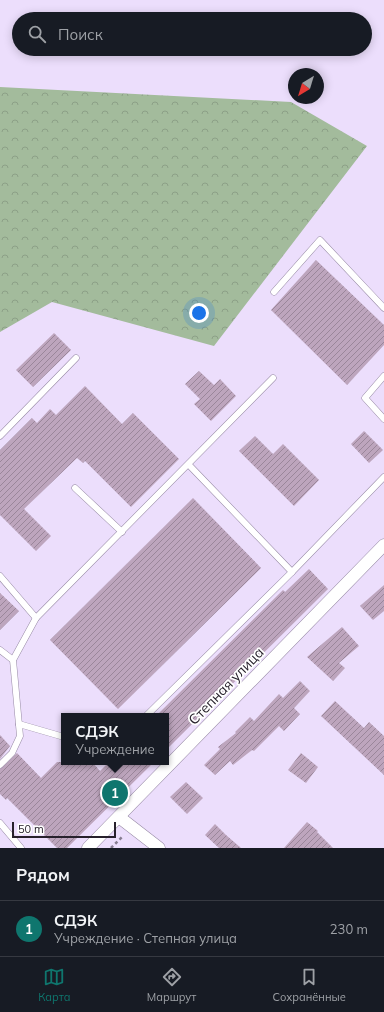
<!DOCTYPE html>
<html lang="ru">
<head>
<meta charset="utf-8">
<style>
	:root { --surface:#171b24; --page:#20242c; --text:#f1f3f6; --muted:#9ea1a6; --line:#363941; --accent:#0f766e }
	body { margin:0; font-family:Mulish,sans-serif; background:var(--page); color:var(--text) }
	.compass { position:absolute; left:288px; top:68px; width:36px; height:36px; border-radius:50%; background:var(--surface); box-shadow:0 2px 10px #0003; rotate:218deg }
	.scale { position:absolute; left:12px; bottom:10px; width:104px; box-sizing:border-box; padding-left:4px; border:2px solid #27212c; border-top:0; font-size:11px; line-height:14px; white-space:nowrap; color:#27212c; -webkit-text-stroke:3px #fff; paint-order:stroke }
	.you { position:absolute; left:199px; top:313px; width:14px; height:14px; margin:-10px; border:3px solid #fff; border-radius:50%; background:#1a73e8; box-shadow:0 0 0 6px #1a73e833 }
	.badge { display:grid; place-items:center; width:26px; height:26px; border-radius:50%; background:var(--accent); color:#fff; font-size:13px; font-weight:700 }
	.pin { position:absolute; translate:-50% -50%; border:2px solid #fff; box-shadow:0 1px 4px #0006 }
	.popup { position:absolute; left:61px; top:713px; width:108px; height:52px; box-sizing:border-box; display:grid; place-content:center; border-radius:0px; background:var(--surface); filter:drop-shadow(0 1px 3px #0005); font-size:13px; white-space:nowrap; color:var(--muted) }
	.popup b { font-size:15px; color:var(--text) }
	.popup::after { content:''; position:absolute; left:50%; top:100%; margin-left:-8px; border:8px solid transparent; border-top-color:var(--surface) }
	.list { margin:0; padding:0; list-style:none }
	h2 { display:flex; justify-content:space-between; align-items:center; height:52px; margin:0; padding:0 16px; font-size:17px }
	h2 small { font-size:13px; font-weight:400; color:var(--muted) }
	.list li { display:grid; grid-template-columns:26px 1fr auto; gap:12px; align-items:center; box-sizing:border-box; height:56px; padding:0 16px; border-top:1px solid var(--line) }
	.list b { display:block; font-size:15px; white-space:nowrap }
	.list p { margin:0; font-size:13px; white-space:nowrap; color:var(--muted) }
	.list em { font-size:13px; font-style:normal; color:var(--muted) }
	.icon { flex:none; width:22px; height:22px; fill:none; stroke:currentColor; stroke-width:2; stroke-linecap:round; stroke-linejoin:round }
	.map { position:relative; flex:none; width:384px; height:848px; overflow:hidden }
	.search { position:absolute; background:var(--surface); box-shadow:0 2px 10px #0003; left:12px; right:12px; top:12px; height:44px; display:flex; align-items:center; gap:10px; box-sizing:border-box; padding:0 14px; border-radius:22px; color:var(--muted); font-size:15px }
	.sheet { height:108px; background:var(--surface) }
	nav { display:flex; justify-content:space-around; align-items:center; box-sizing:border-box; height:56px; border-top:1px solid var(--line); background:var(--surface); font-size:11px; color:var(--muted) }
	nav a { display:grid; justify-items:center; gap:2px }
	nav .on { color:var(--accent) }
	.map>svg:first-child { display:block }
</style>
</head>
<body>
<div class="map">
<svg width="384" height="848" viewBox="0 0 384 848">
	<defs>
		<pattern id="forest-crowns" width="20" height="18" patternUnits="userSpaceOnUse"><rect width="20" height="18" fill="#a3bb9c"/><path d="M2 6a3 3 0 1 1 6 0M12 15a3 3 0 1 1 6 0" fill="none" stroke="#8ca087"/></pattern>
		<pattern id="building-hatch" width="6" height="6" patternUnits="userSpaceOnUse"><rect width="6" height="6" fill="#bda5bd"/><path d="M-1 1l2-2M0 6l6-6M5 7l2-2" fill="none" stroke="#9a869a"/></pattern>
	</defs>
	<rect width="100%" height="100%" fill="#ecdefc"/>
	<!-- forest -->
	<polygon fill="url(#forest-crowns)" points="0,87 291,102 367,146 214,346 52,302 0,332"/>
	<!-- building -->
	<g fill="url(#building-hatch)">
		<polygon points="316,260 384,325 384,345 347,385 271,310"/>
		<polygon points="54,333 71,350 33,387 16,370"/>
		<polygon points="199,371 214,385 220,379 236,396 211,421 194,404 200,399 185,384"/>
		<polygon points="85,386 122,424 133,413 179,459 131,507 85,461 83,463 77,458 24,509 51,536 36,551 0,515 0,450 32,418 37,423 50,409 56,415"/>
		<polygon points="364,431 383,450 369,463 351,444"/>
		<polygon points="255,436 273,454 283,444 319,480 294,506 239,451"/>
		<polygon points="193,498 261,568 118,709 50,640"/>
		<polygon points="309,569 328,589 166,750 166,716 156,716 283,590 285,592"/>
		<polygon points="384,585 384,611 373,620 360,606"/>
		<polygon points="0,593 19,611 0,630"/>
		<polygon points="342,627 359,646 339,663 345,668 333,681 307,657"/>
		<polygon points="300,681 310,691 294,708 300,714 284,731 279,726 254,751 252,750 233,765 230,761 215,775 204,765 220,749 218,747 236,733 235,732 250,717 254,721 279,694 283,698"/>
		<polygon points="335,701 364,728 369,722 384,736 384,775 321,716"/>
		<polygon points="0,735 10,746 0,759"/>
		<polygon points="17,753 41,778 57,762 92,762 100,771 109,762 154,762 67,848 57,848 7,798 6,800 0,794 0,769"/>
		<polygon points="301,753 318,767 306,783 288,770"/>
		<polygon points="186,782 203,798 187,814 170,797"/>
		<polygon points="307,822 318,831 317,832 333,848 284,848"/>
		<polygon points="215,824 226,835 241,848 219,848 205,835"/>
	</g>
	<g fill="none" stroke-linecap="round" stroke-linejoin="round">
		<defs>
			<g id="lane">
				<polyline points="274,292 320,240 384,308"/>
				<polyline points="384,376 365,398 384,419"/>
				<polyline points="0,436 76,358"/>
				<polyline points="189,465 292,572"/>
				<polyline points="75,488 122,532"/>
				<polyline points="0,576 36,618"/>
				<polyline points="0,650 13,660"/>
				<polyline points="146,716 292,572 384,477"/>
				<polyline points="19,724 64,737"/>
				<polyline points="0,765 12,753 20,736 13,660 36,618 273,378"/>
				<polyline points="0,823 21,848"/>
			</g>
			<g id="street">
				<polyline points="119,817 159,848"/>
				<polyline points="88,848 384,545"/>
			</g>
		</defs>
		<!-- lane casing -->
		<use href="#lane" stroke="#978aa5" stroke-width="7"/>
		<!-- street casing -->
		<use href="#street" stroke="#978aa5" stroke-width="13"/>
		<!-- path -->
		<polyline stroke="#877d91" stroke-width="2.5" stroke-dasharray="3 3" stroke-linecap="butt" points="111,848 123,836"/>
		<!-- lane -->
		<use href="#lane" stroke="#fff" stroke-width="6"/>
		<!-- street -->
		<use href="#street" stroke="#fff" stroke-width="12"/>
	</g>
	<g text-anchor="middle" stroke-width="3.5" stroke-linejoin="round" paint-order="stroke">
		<!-- street labels -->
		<g font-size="14" fill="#27212c" stroke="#fff">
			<text transform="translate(226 686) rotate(-46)" y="5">Степная улица</text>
		</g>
	</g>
</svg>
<svg class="compass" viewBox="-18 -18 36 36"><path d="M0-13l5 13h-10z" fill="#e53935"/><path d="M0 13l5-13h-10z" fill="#9ea1a6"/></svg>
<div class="scale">50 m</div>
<div class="you"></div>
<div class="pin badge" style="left:115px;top:793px">1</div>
<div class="popup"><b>СДЭК</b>Учреждение</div>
<div class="search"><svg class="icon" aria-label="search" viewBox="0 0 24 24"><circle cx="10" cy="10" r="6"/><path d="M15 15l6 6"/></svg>Поиск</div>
</div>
<section class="sheet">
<h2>Рядом<small></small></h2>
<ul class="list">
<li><span class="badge">1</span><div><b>СДЭК</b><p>Учреждение · Степная улица</p></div><em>230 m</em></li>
</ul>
</section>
<nav>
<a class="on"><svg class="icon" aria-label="map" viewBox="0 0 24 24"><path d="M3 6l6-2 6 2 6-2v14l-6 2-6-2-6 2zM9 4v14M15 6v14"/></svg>Карта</a>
<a><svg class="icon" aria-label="directions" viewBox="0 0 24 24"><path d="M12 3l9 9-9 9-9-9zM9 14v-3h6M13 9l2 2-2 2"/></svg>Маршрут</a>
<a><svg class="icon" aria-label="saved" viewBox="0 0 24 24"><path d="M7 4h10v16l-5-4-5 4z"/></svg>Сохранённые</a>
</nav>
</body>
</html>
